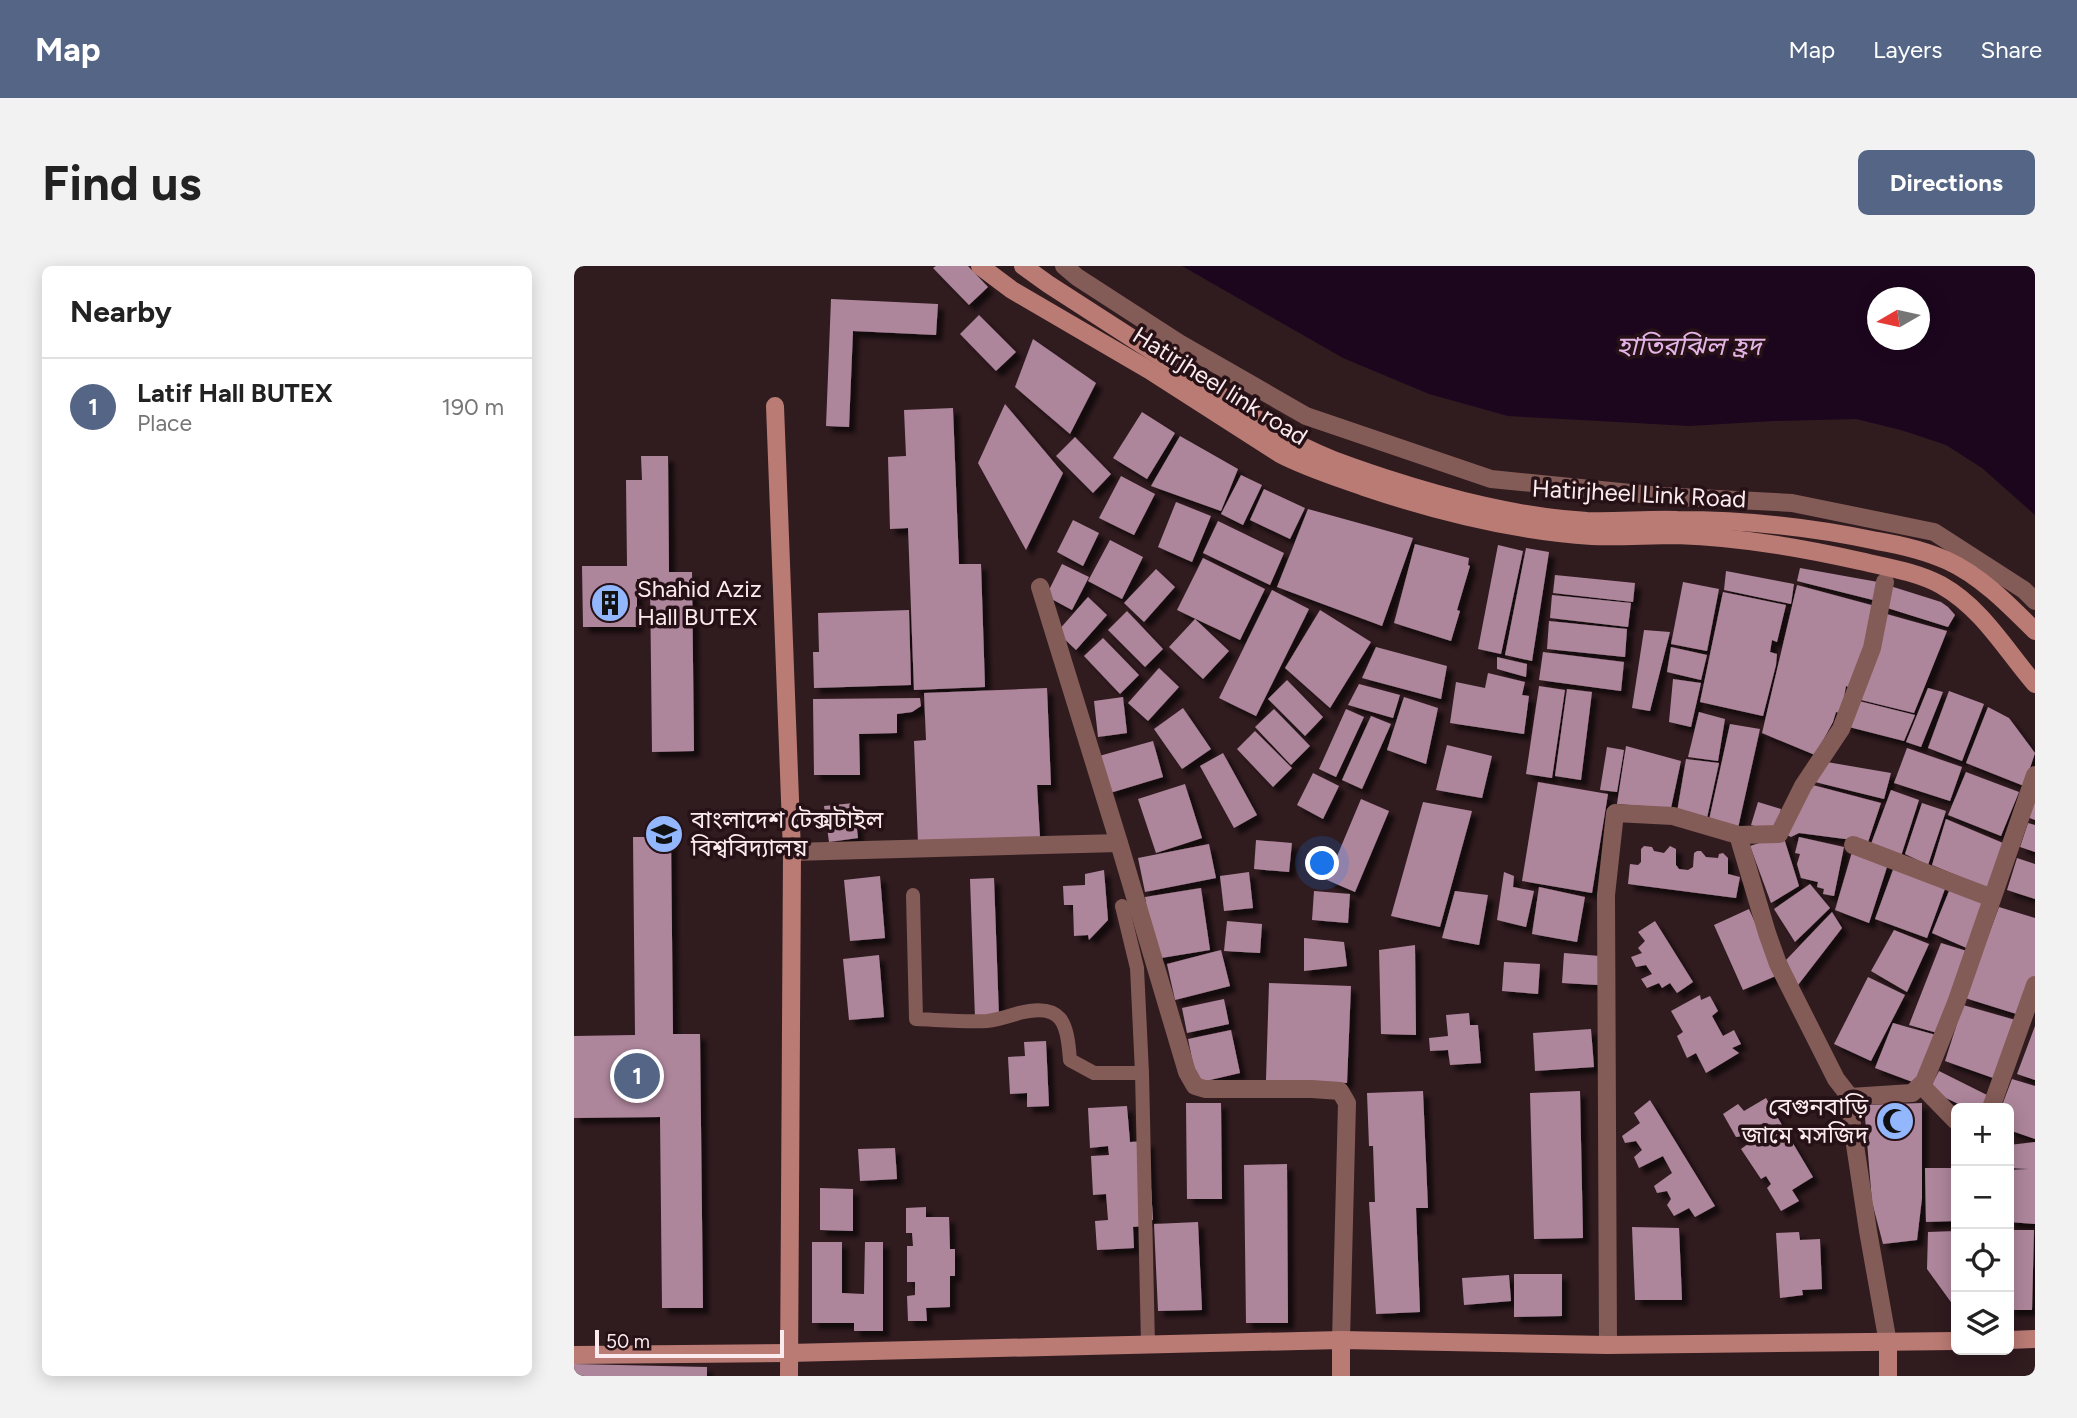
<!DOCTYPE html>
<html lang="en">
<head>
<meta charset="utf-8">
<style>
	:root { --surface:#fff; --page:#f2f2f2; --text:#222; --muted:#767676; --line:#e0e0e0; --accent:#546585 }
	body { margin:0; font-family:Figtree,"Noto Sans Bengali",sans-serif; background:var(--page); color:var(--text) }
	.controls { position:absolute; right:21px; bottom:21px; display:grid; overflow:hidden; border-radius:10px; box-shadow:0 4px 18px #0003 }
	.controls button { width:63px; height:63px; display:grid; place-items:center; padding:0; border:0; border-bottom:2px solid var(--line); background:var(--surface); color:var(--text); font:35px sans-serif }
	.compass { position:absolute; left:1293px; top:21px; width:63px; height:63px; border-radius:50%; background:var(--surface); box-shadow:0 4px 18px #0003; rotate:261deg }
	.scale { position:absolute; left:21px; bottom:18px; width:189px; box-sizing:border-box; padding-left:7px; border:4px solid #fbebee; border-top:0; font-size:19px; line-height:24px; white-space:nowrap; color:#fbebee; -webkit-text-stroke:5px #261116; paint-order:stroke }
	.you { position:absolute; left:749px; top:598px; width:24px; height:24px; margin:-18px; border:5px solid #fff; border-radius:50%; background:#1a73e8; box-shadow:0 0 0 10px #1a73e833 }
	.badge { display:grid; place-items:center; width:46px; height:46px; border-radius:50%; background:var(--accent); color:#fff; font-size:23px; font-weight:700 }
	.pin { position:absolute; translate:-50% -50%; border:4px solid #fff; box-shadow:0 2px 7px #0006 }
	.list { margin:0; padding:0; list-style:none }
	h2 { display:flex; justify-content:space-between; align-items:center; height:91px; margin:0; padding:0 28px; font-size:30px }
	h2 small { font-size:23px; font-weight:400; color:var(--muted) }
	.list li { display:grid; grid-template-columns:46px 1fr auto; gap:21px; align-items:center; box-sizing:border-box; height:98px; padding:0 28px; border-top:2px solid var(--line) }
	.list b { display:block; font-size:26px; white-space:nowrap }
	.list p { margin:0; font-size:23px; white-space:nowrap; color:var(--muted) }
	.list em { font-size:23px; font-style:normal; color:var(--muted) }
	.icon { flex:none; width:38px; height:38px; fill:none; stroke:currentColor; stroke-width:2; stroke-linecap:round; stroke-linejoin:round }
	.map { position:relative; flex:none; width:1461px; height:1110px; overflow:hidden; border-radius:10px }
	header { display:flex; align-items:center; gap:42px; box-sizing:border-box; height:98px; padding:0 35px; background:var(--accent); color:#fff }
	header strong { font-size:33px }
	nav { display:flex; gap:38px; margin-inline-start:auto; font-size:24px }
	.intro { display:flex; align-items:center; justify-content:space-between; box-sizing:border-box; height:168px; padding:0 42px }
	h1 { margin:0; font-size:49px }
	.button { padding:18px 32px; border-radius:10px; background:var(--accent); color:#fff; font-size:24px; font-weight:700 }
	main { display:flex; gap:42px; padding:0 42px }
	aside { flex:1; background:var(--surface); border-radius:10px; box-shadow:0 4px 18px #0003 }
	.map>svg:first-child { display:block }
</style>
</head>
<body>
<header>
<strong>Map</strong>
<nav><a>Map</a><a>Layers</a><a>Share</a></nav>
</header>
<div class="intro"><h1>Find us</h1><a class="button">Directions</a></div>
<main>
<aside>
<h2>Nearby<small></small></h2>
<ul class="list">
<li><span class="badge">1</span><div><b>Latif Hall BUTEX</b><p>Place</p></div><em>190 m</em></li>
</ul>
</aside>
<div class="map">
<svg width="1461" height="1110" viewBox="0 0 1461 1110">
	<defs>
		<filter id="shadow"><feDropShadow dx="6" dy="6" stdDeviation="2" flood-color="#0009"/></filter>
	</defs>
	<rect width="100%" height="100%" fill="#301b1f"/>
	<!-- water -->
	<path fill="#1c061e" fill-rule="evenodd" d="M608,0H1461V249L1408,202L1372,179L1327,164L1282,153L1199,155L1115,160L1007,154L934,150L855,128L769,92ZM1304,32H1346V74H1304Z"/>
	<!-- building -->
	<g fill="#ae869c" filter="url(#shadow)">
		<polygon points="362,0 394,0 414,21 395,39 359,2"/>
		<polygon points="257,33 364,38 362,69 279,65 275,161 252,160"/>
		<polygon points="405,49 442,86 422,105 386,68"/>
		<polygon points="459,73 522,117 496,168 441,121"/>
		<polygon points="431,138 489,207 452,284 404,197"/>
		<polygon points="379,142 385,298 407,298 411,421 340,424 334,262 316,263 314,191 332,190 330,144"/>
		<polygon points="568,146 601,167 573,213 539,192"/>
		<polygon points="606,170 664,203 647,245 577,220"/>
		<polygon points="501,171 537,208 519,227 482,190"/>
		<polygon points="67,190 94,190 95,306 118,306 120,485 78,486 76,314 63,313 63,361 9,361 8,300 53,300 52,214 68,214"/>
		<polygon points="667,209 688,219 669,259 647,248"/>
		<polygon points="547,210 581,228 560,269 525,252"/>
		<polygon points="690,223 731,242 716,273 676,254"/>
		<polygon points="602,236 637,250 618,296 584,281"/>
		<polygon points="734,243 839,272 808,360 703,321"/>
		<polygon points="499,254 525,267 509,300 483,286"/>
		<polygon points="644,255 710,287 696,319 629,287"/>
		<polygon points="536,274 569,291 548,333 514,315"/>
		<polygon points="841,278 895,292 894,299 896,300 883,344 886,345 877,375 820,357"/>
		<polygon points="924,279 949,285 927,388 904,383"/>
		<polygon points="952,282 975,286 958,395 931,389"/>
		<polygon points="629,292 691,323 666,374 603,344"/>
		<polygon points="488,298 515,311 498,344 472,330"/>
		<polygon points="1226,302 1304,316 1303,335 1223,315"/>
		<polygon points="582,303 601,321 570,356 550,337"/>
		<polygon points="1152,305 1220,318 1217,338 1150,324"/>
		<polygon points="981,309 1061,317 1059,336 979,327"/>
		<polygon points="1109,316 1145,323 1133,385 1097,378"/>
		<polygon points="1223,319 1301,340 1280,423 1272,420 1267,447 1262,446 1259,456 1241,489 1188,467"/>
		<polygon points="1313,319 1367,336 1374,341 1381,349 1374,361 1307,340"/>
		<polygon points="698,324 735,343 682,450 645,432"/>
		<polygon points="1149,326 1212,339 1203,376 1198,374 1196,386 1203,388 1202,399 1189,450 1126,436"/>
		<polygon points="978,329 1057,337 1054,361 976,352"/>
		<polygon points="514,331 533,349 502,384 483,366"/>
		<polygon points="335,344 337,419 240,422 239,386 245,386 244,347"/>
		<polygon points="746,344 797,376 756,442 711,402"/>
		<polygon points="553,345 589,383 571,401 534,364"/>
		<polygon points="1309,347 1373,365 1340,447 1287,434"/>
		<polygon points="621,353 655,385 629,413 595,381"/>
		<polygon points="975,355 1053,363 1051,391 973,383"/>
		<polygon points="1070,364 1096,366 1076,445 1058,442"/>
		<polygon points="529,372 565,409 546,428 510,390"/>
		<polygon points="802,381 873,400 867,433 788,412"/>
		<polygon points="1097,381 1133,389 1127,414 1093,406"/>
		<polygon points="969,386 1050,396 1047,425 965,414"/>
		<polygon points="923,391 953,398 952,411 923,403"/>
		<polygon points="585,402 605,421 574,455 554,437"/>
		<polygon points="914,407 951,416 948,429 955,430 950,468 876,457 882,416 911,422"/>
		<polygon points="1099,413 1127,417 1117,461 1095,456"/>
		<polygon points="713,414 749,451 731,470 694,433"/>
		<polygon points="785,418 826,429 819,452 774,439"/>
		<polygon points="965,420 991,424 978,512 952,508"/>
		<polygon points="473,422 477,519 463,519 466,572 344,577 340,475 352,474 350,427"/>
		<polygon points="1354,422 1369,426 1347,481 1332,476"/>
		<polygon points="993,423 1018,426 1007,514 981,510"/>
		<polygon points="1375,425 1410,438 1388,495 1354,482"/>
		<polygon points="549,431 553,467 524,471 520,435"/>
		<polygon points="830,431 864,442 852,498 813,484"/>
		<polygon points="346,432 347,440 338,446 323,448 323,467 285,468 286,509 240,509 239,433"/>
		<polygon points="1281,434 1341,449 1330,475 1271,460"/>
		<polygon points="1414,441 1435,452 1461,487 1450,520 1392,497"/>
		<polygon points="609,442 637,483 608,503 580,463"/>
		<polygon points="700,443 736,480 717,499 681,461"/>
		<polygon points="772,443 790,451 762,511 745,503"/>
		<polygon points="1125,446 1151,453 1144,495 1114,491"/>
		<polygon points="797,450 817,458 788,523 768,514"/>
		<polygon points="1156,458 1186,463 1164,562 1135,554"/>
		<polygon points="681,465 718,502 699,521 663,483"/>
		<polygon points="579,475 589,511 536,527 525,490"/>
		<polygon points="873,479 918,490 908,532 862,524"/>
		<polygon points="1052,480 1107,495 1097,542 1043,538"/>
		<polygon points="1033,481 1050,484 1043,526 1026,524"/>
		<polygon points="1333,482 1388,501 1376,535 1320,517"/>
		<polygon points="649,487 683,549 660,562 626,500"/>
		<polygon points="1112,493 1145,497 1133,552 1103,546"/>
		<polygon points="1247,495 1317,507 1310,533 1241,516"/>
		<polygon points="1392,506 1445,526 1427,570 1374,549"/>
		<polygon points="739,507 765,520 749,553 723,539"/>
		<polygon points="964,516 1034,528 1018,627 948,615"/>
		<polygon points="611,518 628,572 582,587 564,533"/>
		<polygon points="1235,518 1307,537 1294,576 1225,567 1217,571 1213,569"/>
		<polygon points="1317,524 1345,534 1327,590 1297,578"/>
		<polygon points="1461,530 1461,554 1453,551"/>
		<polygon points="787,533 815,545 781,626 753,614"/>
		<polygon points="849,536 898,545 866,661 817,650"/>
		<polygon points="1184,536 1207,543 1201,566 1177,559"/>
		<polygon points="280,537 284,572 255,576 250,540"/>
		<polygon points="1348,537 1372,545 1354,599 1331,588"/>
		<polygon points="1372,553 1429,577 1413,622 1358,599"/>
		<polygon points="1454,557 1461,559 1461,586 1446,581"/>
		<polygon points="1209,569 1225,620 1197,637 1176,580"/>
		<polygon points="59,571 97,571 99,768 126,768 129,1042 88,1042 86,851 0,852 0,770 61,769"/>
		<polygon points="1225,571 1270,581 1260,630 1249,628 1250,623 1243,621 1244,616 1227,612 1223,598 1226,588 1221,587"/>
		<polygon points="682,574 718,577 715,606 680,603"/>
		<polygon points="635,578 642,612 571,626 564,592"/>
		<polygon points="1070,580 1078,581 1080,585 1090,587 1096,580 1102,583 1102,599 1105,603 1114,604 1119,601 1120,587 1123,585 1127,585 1132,591 1144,592 1145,588 1149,587 1154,592 1154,608 1166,611 1162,632 1054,618 1056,598 1064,599 1067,596 1067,583"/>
		<polygon points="1278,586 1314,598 1295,657 1261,644"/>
		<polygon points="1443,592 1461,598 1461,633 1433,624"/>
		<polygon points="1320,601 1372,620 1353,672 1301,653"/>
		<polygon points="530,604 534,654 515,674 514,669 500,670 499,639 490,639 489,620 511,619 511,608"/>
		<polygon points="675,606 679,642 650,645 646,610"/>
		<polygon points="930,606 940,610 939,621 960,625 952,661 923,654"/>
		<polygon points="306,610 311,672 276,675 270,614"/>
		<polygon points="420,612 425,751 401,752 396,613"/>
		<polygon points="1379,615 1415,629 1395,683 1358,667"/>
		<polygon points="1236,618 1256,642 1221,676 1200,643"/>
		<polygon points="965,621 1011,631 1003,676 958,668"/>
		<polygon points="627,622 636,684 581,693 571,631"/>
		<polygon points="740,625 776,628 774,657 738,654"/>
		<polygon points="881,625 914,629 905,679 868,672"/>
		<polygon points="1425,641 1461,652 1461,712 1449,750 1391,732"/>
		<polygon points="1175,643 1204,709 1169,724 1140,659"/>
		<polygon points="1258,646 1268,662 1224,719 1212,694"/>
		<polygon points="653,655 688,658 686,687 650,685"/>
		<polygon points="1081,655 1119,716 1103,727 1096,717 1088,722 1085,717 1073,722 1067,713 1078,708 1072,699 1062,701 1057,691 1068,687 1064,682 1071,675 1064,666"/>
		<polygon points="1320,664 1355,678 1333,726 1297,705"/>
		<polygon points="730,672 770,676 773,700 730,705"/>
		<polygon points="1367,677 1396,686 1367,768 1335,759"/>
		<polygon points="841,679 842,769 807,768 805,684"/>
		<polygon points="647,684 656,720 601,734 593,698"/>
		<polygon points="990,687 1026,690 1024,719 988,717"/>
		<polygon points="305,689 310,751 275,754 269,693"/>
		<polygon points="930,696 966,698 964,728 928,725"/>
		<polygon points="1294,711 1331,729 1297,795 1260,778"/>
		<polygon points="695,717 777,720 773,817 692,814"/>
		<polygon points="1126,729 1127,734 1136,730 1144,745 1138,750 1149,770 1160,764 1167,778 1158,782 1165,787 1132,807 1122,787 1113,792 1103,770 1109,766 1097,745"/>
		<polygon points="650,733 655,758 613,767 608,742"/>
		<polygon points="1389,739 1445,755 1422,813 1371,795"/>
		<polygon points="895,747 896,759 904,759 907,797 876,799 874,784 856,785 855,772 874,770 872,749"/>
		<polygon points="1319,757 1362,769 1344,818 1301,802"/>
		<polygon points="1461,760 1461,814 1443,808"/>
		<polygon points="1017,763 1020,801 961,805 959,767"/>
		<polygon points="657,764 666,807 623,817 614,773"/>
		<polygon points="472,775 475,840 453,841 453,827 436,828 434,791 451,790 450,776"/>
		<polygon points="1365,805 1413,829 1408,842 1393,842 1355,824"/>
		<polygon points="1438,813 1461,820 1461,873 1435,864 1435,842 1427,842"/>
		<polygon points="849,825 854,942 842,942 846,1046 802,1048 795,936 801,936 799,880 795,880 793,827"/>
		<polygon points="1006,825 1009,972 960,973 956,827"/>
		<polygon points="1192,832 1239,911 1218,924 1225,935 1207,945 1193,922 1197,918 1192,910 1187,913 1167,883 1174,878 1169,870 1162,871 1149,848 1164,838 1170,845"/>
		<polygon points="1076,834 1141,940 1121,951 1115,942 1100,950 1093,939 1097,933 1093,925 1083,927 1080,920 1098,907 1089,890 1065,902 1060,891 1068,884 1062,875 1051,877 1048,870 1066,857 1060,847"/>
		<polygon points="612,837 647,837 648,933 613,933"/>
		<polygon points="1348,837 1348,932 1343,974 1309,978 1298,936 1290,839"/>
		<polygon points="553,840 556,876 574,875 579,954 568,954 569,960 559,961 560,982 523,984 521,955 534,954 532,928 519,929 517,890 535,889 534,880 516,882 514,842"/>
		<polygon points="1461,876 1461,958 1435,956 1435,904 1455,903 1435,902 1435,879"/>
		<polygon points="321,882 323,913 286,915 284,883"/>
		<polygon points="713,898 714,1057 672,1057 670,899"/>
		<polygon points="1351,902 1382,902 1382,955 1352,956"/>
		<polygon points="246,922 279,923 279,965 246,964"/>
		<polygon points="352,941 352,951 375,951 376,983 381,983 381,1010 376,1010 376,1041 352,1042 353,1055 334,1055 333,1030 341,1029 341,1016 333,1016 333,980 339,980 338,967 332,967 332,942"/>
		<polygon points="624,956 628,1044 584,1045 580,958"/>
		<polygon points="1058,961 1105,962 1108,1034 1061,1034"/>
		<polygon points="1435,964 1460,964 1458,1044 1435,1044"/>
		<polygon points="1382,965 1382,1043 1353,1003 1354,966"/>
		<polygon points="1225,966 1226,974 1246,973 1248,1023 1228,1024 1229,1029 1206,1032 1202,967"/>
		<polygon points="238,976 268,976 268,1027 290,1028 291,976 309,976 309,1065 280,1065 280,1057 238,1057"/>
		<polygon points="940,1008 988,1008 988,1050 940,1051"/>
		<polygon points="935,1009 937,1035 890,1039 888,1012"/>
		<polygon points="0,1098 133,1101 133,1110 0,1110"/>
	</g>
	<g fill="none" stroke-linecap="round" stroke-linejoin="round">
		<!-- lane -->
		<g stroke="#835b57" stroke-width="14">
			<path d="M339,629L342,753C366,754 390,756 413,755C424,754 435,750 445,747C489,736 493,757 496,794L520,807H568"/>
			<polyline points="548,640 563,702 568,807 574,1079"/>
		</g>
		<!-- street -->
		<g stroke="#835b57" stroke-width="18">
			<polyline points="490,0 503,11 605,77 732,150 917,213 1087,230 1218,237 1360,266 1450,324 1461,335"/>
			<polyline points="466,321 545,577 613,806 621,820 631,823 738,823 766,825 773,837 767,1074"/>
			<polyline points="1164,569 1205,568 1229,520 1267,463 1298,382 1311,316"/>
			<polyline points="1279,579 1418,632"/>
			<polyline points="218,586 545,577"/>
			<polyline points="1347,819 1382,855"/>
			<polyline points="1276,831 1338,827 1350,816 1382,737 1461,509"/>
			<polyline points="1417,842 1461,719"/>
			<polyline points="1034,1079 1032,629 1041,547 1099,550 1164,569 1193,667 1204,698 1262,813 1276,831 1278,859 1294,965 1314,1077"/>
		</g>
		<!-- secondary -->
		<g stroke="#ba7b74" stroke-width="18">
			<path d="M406,0L438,24L575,104L706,188C733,202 762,211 790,221C864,246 939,265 1018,270C1046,271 1074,269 1102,269C1165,271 1225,281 1286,295C1312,301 1343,306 1367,319C1408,342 1431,383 1461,418"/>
			<path d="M449,0L474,18L708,169C741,189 775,200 811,212C876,233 944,251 1013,255C1043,256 1073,253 1103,254C1170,254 1238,261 1303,275C1327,279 1352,285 1374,295C1407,310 1436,340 1461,365"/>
			<polyline points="201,140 218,586 215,1110"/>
			<polyline points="767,1074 767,1110"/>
			<polyline points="1435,1074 1461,1073"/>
			<polyline points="1314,1077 1314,1110"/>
			<polyline points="0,1089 214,1087 767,1074 1034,1079 1382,1075"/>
		</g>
	</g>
	<!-- icons -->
	<defs>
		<symbol id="building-disc" viewBox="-11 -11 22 22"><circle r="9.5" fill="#92b7fd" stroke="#261116"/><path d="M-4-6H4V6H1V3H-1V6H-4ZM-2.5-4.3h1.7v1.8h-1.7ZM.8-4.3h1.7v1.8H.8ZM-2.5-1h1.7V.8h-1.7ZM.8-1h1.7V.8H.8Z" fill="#111"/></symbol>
		<symbol id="university-disc" viewBox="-11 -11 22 22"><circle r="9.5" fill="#92b7fd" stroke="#261116"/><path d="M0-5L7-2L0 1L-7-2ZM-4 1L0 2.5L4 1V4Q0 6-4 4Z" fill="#111"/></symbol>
		<symbol id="mosque-disc" viewBox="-11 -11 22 22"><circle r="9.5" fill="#92b7fd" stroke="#261116"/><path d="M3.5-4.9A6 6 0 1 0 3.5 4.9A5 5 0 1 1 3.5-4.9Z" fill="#111"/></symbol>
	</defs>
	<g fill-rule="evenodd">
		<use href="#building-disc" x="14" y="315" width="44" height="44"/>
		<use href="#university-disc" x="68" y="546" width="44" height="44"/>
		<use href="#mosque-disc" x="1299" y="833" width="44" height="44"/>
	</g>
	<g text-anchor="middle" stroke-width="7" stroke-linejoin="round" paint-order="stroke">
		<!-- street labels -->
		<g font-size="24" fill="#fbebee" stroke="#261116">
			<text transform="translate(646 120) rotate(32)" y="8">Hatirjheel link road</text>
			<text transform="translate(1065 228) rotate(3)" y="8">Hatirjheel Link Road</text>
		</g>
		<!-- poi labels -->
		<g font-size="24" fill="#fbebee" stroke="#261116" text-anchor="start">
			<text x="63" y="331">Shahid Aziz<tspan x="63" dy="28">Hall BUTEX</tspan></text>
			<text x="117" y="562">বাংলাদেশ টেক্সটাইল<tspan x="117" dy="28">বিশ্ববিদ্যালয়</tspan></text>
			<text x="1294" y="849" text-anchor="end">বেগুনবাড়ি<tspan x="1294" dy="28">জামে মসজিদ</tspan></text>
		</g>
		<!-- water labels -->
		<g font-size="26" font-style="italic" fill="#e4b4e7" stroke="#261116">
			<text x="1115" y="89">হাতিরঝিল হ্রদ</text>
		</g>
	</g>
</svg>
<div class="controls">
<button>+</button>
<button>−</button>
<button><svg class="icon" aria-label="locate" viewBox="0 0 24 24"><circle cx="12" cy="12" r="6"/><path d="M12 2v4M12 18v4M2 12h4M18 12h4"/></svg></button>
<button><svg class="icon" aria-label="layers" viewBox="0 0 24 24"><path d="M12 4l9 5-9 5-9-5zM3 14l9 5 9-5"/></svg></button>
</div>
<svg class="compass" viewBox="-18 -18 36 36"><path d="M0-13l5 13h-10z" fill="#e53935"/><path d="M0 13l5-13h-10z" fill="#767676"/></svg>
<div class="scale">50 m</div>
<div class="you"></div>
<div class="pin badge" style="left:63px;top:810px">1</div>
</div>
</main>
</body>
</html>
